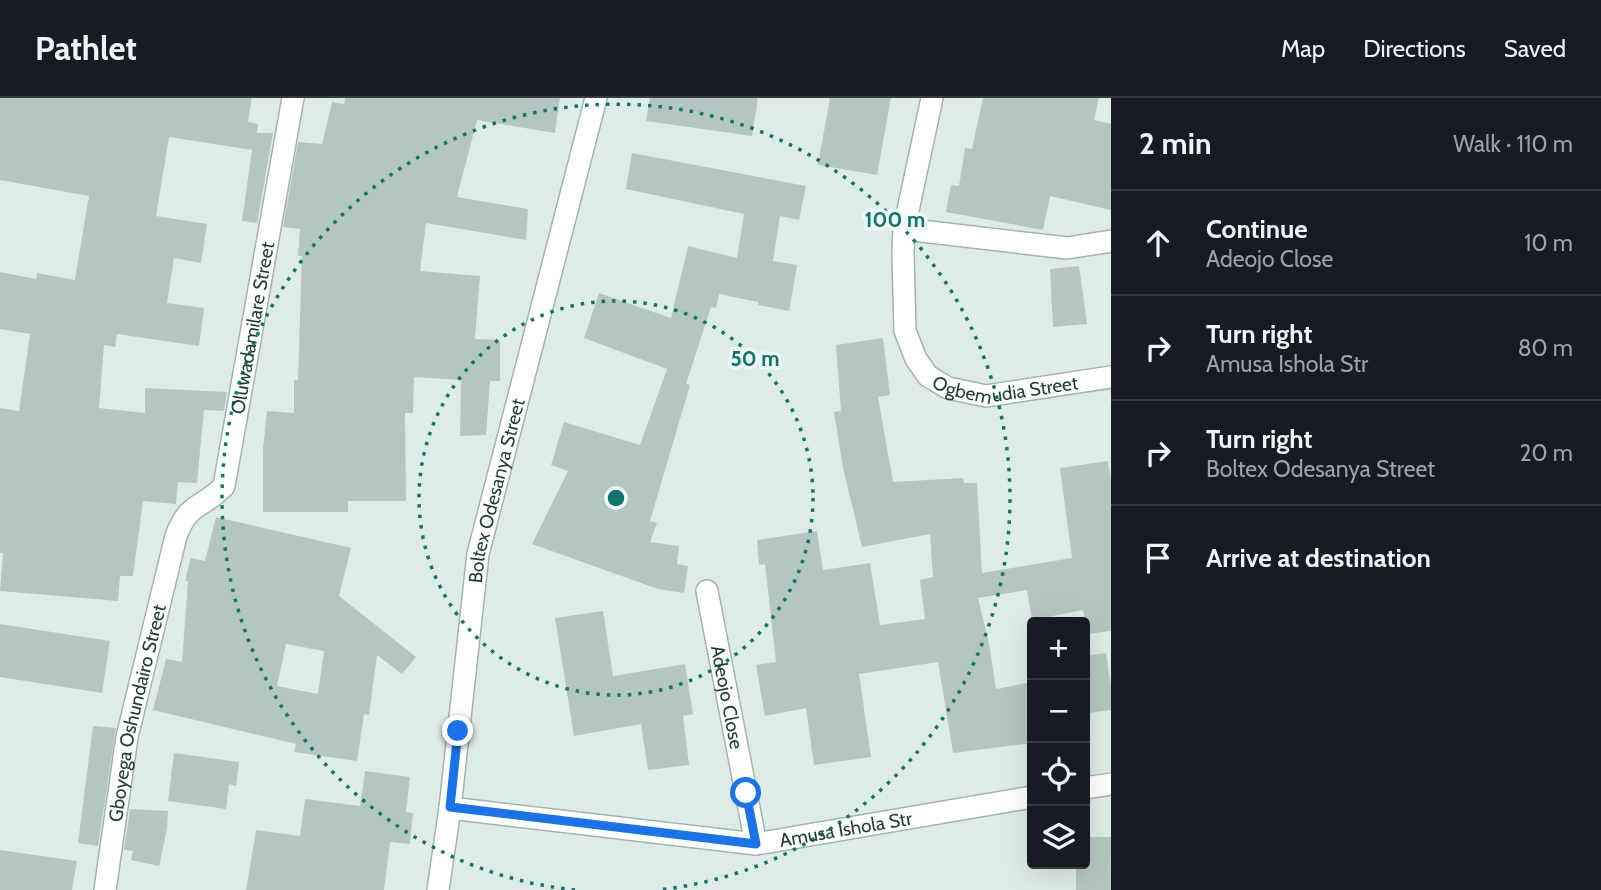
<!DOCTYPE html>
<html lang="en">
<head>
<meta charset="utf-8">
<style>
	:root { --surface:#171b24; --page:#20242c; --text:#f1f3f6; --muted:#9ea1a6; --line:#363941 }
	body { margin:0; font-family:Cabin,sans-serif; background:var(--page); color:var(--text) }
	.controls { position:absolute; right:21px; bottom:21px; display:grid; overflow:hidden; border-radius:7px; box-shadow:0 7px 28px #0002 }
	.controls button { width:63px; height:63px; display:grid; place-items:center; padding:0; border:0; border-bottom:2px solid var(--line); background:var(--surface); color:var(--text); font:35px sans-serif }
	.stop { position:absolute; width:21px; height:21px; margin:-16px; border:5px solid #1a73e8; border-radius:50%; background:#fff }
	.stop.end { background:#1a73e8; border-color:#fff; box-shadow:0 2px 7px #0008 }
	.list { margin:0; padding:0; list-style:none }
	h2 { display:flex; justify-content:space-between; align-items:center; height:91px; margin:0; padding:0 28px; font-size:30px }
	h2 small { font-size:23px; font-weight:400; color:var(--muted) }
	.list li { display:grid; grid-template-columns:46px 1fr auto; gap:21px; align-items:center; box-sizing:border-box; height:105px; padding:0 28px; border-top:2px solid var(--line) }
	.list b { display:block; font-size:26px; white-space:nowrap }
	.list p { margin:0; font-size:23px; white-space:nowrap; color:var(--muted) }
	.list em { font-size:23px; font-style:normal; color:var(--muted) }
	.icon { flex:none; width:38px; height:38px; fill:none; stroke:currentColor; stroke-width:2; stroke-linecap:round; stroke-linejoin:round }
	.map { position:relative; flex:none; width:1111px; height:792px; overflow:hidden }
	header { display:flex; align-items:center; gap:42px; box-sizing:border-box; height:98px; padding:0 35px; background:var(--surface); border-bottom:2px solid var(--line) }
	header strong { font-size:33px }
	nav { display:flex; gap:38px; margin-inline-start:auto; font-size:24px }
	main { display:flex }
	aside { flex:1; background:var(--surface) }
	.map>svg:first-child { display:block }
</style>
</head>
<body>
<header>
<strong>Pathlet</strong>
<nav><a>Map</a><a>Directions</a><a>Saved</a></nav>
</header>
<main>
<div class="map">
<svg width="1111" height="792" viewBox="0 0 1111 792">
	<rect width="100%" height="100%" fill="#deece7"/>
	<!-- building -->
	<g fill="#b3c7c0" fill-rule="evenodd">
		<polygon points="0,0 252,0 248,24 258,26 257,35 273,35 257,125 242,123 252,52 169,39 156,118 207,126 201,165 174,160 167,205 204,210 199,248 117,236 115,249 104,247 99,310 145,315 145,290 227,294 224,313 204,312 197,385 178,384 176,406 143,403 133,478 120,478 118,503 0,493 3,455 0,455 0,310 19,313 30,236 0,231 0,174 36,181 37,175 75,182 89,98 0,82"/>
		<polygon points="345,0 560,0 555,35 477,22 457,99 528,111 526,142 426,125 420,173 480,178 475,241 500,242 500,283 490,283 486,337 460,338 461,282 414,279 413,315 405,315 406,403 348,403 348,414 263,414 263,352 267,313 294,315 294,282 298,282 302,158 298,158 300,131 283,129 298,44 322,46 332,4 344,6"/>
		<polygon points="650,0 758,0 752,38 646,23"/>
		<polygon points="830,0 891,0 877,77 818,67"/>
		<polygon points="983,0 1099,0 1094,22 1111,26 1111,112 1050,98 1043,132 946,114 951,87 959,88 965,50 972,51"/>
		<polygon points="632,55 806,88 799,122 780,118 773,163 797,167 789,213 758,207 758,204 719,196 716,210 711,209 686,286 690,287 650,423 657,425 650,444 679,448 677,466 688,468 684,495 658,491 532,446 568,373 551,367 564,324 640,347 667,271 584,240 599,195 671,220 688,148 737,160 744,116 626,91"/>
		<polygon points="1079,168 1087,226 1053,229 1050,171"/>
		<polygon points="883,240 890,297 878,299 893,384 963,380 964,385 977,385 982,475 1072,460 1060,370 1108,363 1111,383 1111,533 1088,536 1083,512 1032,522 1027,492 978,500 989,545 996,591 1032,584 1032,645 953,655 938,564 859,576 871,659 814,667 806,610 765,618 756,567 776,564 765,466 759,467 757,442 817,433 823,472 870,465 880,527 925,521 920,482 933,479 930,436 862,449 843,370 834,314 841,313 836,247"/>
		<path d="M216,419L351,450L339,498L416,559L402,576L377,557L369,617L364,616L357,663L294,654L296,646L153,612L166,561L182,564L188,483H185L191,460L205,463ZM286,546L324,553L318,596L277,588Z"/>
		<polygon points="603,513 613,578 685,566 693,616 683,618 689,667 648,672 641,626 574,638 555,520"/>
		<polygon points="0,526 110,543 102,595 0,579"/>
		<polygon points="1106,555 1111,588 1111,612 1088,615 1085,590 1085,558"/>
		<polygon points="93,628 116,630 98,748 78,745"/>
		<polygon points="174,655 239,664 236,688 229,686 226,711 168,703"/>
		<polygon points="365,673 410,679 406,714 413,715 410,746 390,744 384,792 246,792 256,732 300,738 305,701 360,708"/>
		<polygon points="130,711 168,713 167,731 159,768 131,762 133,753 124,752"/>
		<polygon points="1085,739 1111,739 1111,792 1076,792 1076,766 1085,766"/>
		<polygon points="0,752 77,763 72,792 0,792"/>
	</g>
	<g fill="none" stroke-linecap="round" stroke-linejoin="round">
		<defs>
			<g id="minor">
				<path id="s1" d="M932,0L904,131L903,155L905,233L916,261L928,278L948,290L986,298L1111,279"/>
				<polyline points="904,131 1067,150 1111,143"/>
				<path id="s2" d="M707,493L756,746"/>
				<polyline points="1085,690 1111,686"/>
				<path id="s3" d="M450,710L756,746L1032,699"/>
				<path id="s4" d="M105,792L127,639L176,438C190,402 201,412 224,388L293,0"/>
				<path id="s5" d="M438,792L450,710L478,456L596,0"/>
			</g>
		</defs>
		<!-- minor casing -->
		<use href="#minor" stroke="#a1b4af" stroke-width="24"/>
		<!-- minor -->
		<use href="#minor" stroke="#fff" stroke-width="21"/>
	</g>
	<g fill="none" stroke-linecap="round" stroke-linejoin="round">
		<!-- route -->
		<polyline stroke="#1a73e8" stroke-width="9" points="458,633 450,709 756,746 746,695"/>
	</g>
	<!-- distance rings -->
	<g fill="none" stroke="#0f766e" stroke-width="3.5" stroke-dasharray="3.5 7">
		<circle cx="616" cy="400" r="197"/>
		<path d="M575 792A394 394 0 1 1 657 792"/>
	</g>
	<g text-anchor="middle" stroke-width="7" stroke-linejoin="round" paint-order="stroke">
		<!-- street labels -->
		<g font-size="19" fill="#1e3d37" stroke="#eff8f4">
			<text dy="7" stroke="none"><textPath href="#s4" startOffset="593">Oluwadamilare Street</textPath></text>
			<text dy="7" stroke="none"><textPath href="#s1" startOffset="368">Ogbemudia Street</textPath></text>
			<text dy="7" stroke="none"><textPath href="#s5" startOffset="404">Boltex Odesanya Street</textPath></text>
			<text dy="7" stroke="none"><textPath href="#s2" startOffset="108">Adeojo Close</textPath></text>
			<text dy="7" stroke="none"><textPath href="#s4" startOffset="180">Gboyega Oshundairo Street</textPath></text>
			<text dy="7" stroke="none"><textPath href="#s3" startOffset="399">Amusa Ishola Str</textPath></text>
		</g>
	</g>
	<circle cx="616" cy="400" r="10" fill="#0f766e" stroke="#eff8f4" stroke-width="3.5"/>
	<g font-size="21" text-anchor="middle" font-weight="bold" fill="#0f766e" stroke="#eff8f4" stroke-width="7" stroke-linejoin="round" paint-order="stroke">
		<text x="895" y="129">100 m</text>
		<text x="755" y="268">50 m</text>
	</g>
</svg>
<div class="controls">
<button>+</button>
<button>−</button>
<button><svg class="icon" aria-label="locate" viewBox="0 0 24 24"><circle cx="12" cy="12" r="6"/><path d="M12 2v4M12 18v4M2 12h4M18 12h4"/></svg></button>
<button><svg class="icon" aria-label="layers" viewBox="0 0 24 24"><path d="M12 4l9 5-9 5-9-5zM3 14l9 5 9-5"/></svg></button>
</div>
<div class="stop" style="left:746px;top:695px"></div>
<div class="stop end" style="left:458px;top:633px"></div>
</div>
<aside>
<h2>2 min<small>Walk · 110 m</small></h2>
<ul class="list">
<li><svg class="icon" aria-label="ahead" viewBox="0 0 24 24"><path d="M12 20V5M6 11l6-6 6 6"/></svg><div><b>Continue</b><p>Adeojo Close</p></div><em>10 m</em></li>
<li><svg class="icon" aria-label="right" viewBox="0 0 24 24"><path d="M7 20v-9h11M14 6l5 5-5 5"/></svg><div><b>Turn right</b><p>Amusa Ishola Str</p></div><em>80 m</em></li>
<li><svg class="icon" aria-label="right" viewBox="0 0 24 24"><path d="M7 20v-9h11M14 6l5 5-5 5"/></svg><div><b>Turn right</b><p>Boltex Odesanya Street</p></div><em>20 m</em></li>
<li><svg class="icon" aria-label="arrive" viewBox="0 0 24 24"><path d="M6 21V4h12l-3 4 3 4H6"/></svg><div><b>Arrive at destination</b></div></li>
</ul>
</aside>
</main>
</body>
</html>
